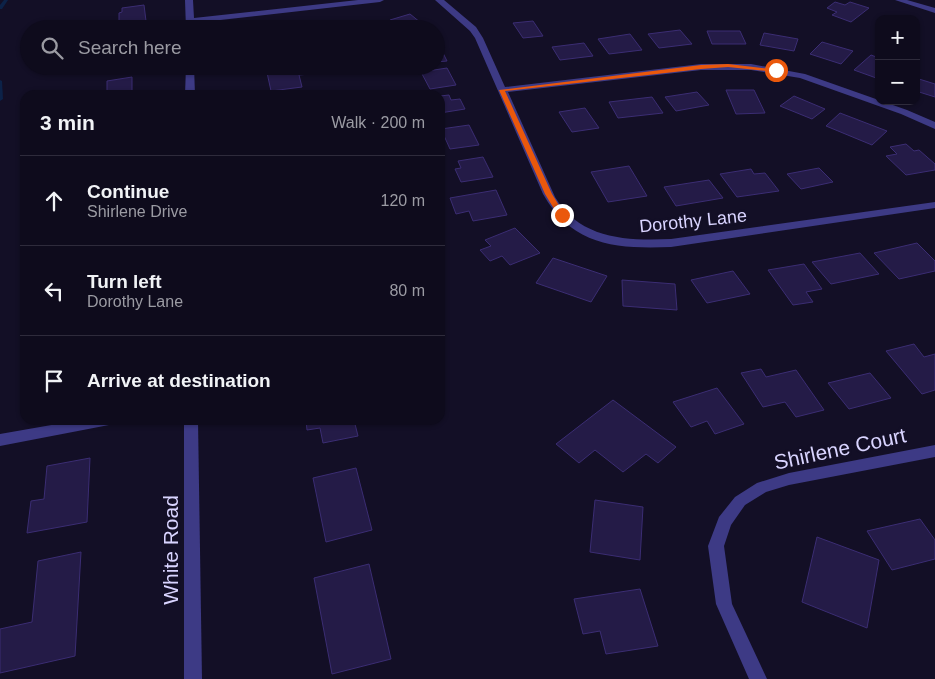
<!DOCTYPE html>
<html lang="en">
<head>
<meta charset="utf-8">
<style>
	:root { --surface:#0e0b1c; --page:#171425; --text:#f1f3f6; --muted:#9b9ba3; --line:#2e2b3b }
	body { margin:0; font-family:Arial,sans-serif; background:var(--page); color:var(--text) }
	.controls { position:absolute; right:15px; top:15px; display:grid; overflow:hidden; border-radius:10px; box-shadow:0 1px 4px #0004 }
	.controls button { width:45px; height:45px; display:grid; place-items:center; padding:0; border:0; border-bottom:1px solid var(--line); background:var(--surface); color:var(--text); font:25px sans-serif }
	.stop { position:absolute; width:15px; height:15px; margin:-11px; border:4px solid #ea580c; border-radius:50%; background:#fff }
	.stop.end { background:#ea580c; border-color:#fff; box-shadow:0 1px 5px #0008 }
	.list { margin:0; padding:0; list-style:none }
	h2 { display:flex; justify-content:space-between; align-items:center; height:65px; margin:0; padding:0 20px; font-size:21px }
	h2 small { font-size:16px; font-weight:400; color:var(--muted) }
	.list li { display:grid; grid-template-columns:32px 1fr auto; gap:15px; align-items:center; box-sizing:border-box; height:90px; padding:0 20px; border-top:1px solid var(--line) }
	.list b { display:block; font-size:19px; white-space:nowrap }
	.list p { margin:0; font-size:16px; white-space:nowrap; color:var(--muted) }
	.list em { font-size:16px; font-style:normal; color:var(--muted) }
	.icon { flex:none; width:28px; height:28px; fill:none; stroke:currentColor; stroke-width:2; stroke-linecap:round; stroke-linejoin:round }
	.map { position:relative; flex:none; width:935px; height:679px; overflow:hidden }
	.search { position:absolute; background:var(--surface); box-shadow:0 1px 4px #0004; left:20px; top:20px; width:425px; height:55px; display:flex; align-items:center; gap:12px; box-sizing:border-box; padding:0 18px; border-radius:28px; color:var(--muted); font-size:19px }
	.panel { position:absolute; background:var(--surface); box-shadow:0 1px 4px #0004; left:20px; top:90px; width:425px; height:335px; border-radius:15px }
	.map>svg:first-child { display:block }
</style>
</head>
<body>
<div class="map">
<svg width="935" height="679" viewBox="0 0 935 679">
	<rect width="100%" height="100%" fill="#130f26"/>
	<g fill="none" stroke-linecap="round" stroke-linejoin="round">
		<!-- stream -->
		<g fill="#0c2248" fill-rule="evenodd">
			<polygon points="4,0 8,0 2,9 0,9 0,5"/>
			<polygon points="0,80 2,81 3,99 0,101"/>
		</g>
	</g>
	<!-- building -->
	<g fill="#241b47" stroke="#3b2d73">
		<polygon points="835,2 845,5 850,2 869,8 851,22 832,15 837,12 827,8"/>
		<polygon points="144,5 146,21 119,25 119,13 122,12 122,8"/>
		<polygon points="410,14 426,27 401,29 390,20"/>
		<polygon points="533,21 543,36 523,38 513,23"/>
		<polygon points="680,30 692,44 659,48 648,34"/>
		<polygon points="707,31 740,31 746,44 712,44"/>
		<polygon points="764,33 798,39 794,51 760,45"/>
		<polygon points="630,34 642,50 609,54 598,39"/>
		<polygon points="436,41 437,41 447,61 436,62"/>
		<polygon points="822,42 853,51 841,64 810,54"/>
		<polygon points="584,43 593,56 560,60 552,47"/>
		<polygon points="871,55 879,58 879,79 854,70"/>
		<polygon points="278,66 308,66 310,74 299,75 302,87 271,91 266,68"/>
		<polygon points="447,68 456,85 430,89 421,72"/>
		<polygon points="132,77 132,95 107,95 107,81"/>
		<polygon points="919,79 935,84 935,97 916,91 916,83"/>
		<polygon points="726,90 754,90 765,113 736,114"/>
		<polygon points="697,92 709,105 676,111 665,97"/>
		<polygon points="449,95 451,100 460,99 465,109 440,113 440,96"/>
		<polygon points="794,96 825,109 812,119 780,106"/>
		<polygon points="652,97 663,113 618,118 609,102"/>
		<polygon points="585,108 599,128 572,132 559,112"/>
		<polygon points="840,113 887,131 872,145 826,126"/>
		<polygon points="469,125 479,145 450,149 441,129"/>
		<polygon points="906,144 914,151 919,150 935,164 935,170 906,175 886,156 897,154 890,147"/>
		<polygon points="483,157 493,177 461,182 455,169 461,168 458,161"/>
		<polygon points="629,166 647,196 608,202 591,172"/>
		<polygon points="819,168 833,182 801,189 787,174"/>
		<polygon points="751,169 754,174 765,173 779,191 737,197 720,174"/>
		<polygon points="709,180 723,198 676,206 664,187"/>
		<polygon points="496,190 507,215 473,221 469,211 456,214 450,198"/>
		<polygon points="515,228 540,253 510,265 502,256 490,261 480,250 491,246 485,240"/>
		<polygon points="917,243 935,261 935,271 899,279 874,253"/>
		<polygon points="860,253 879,274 831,284 812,262"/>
		<polygon points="553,258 607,276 591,302 536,283"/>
		<polygon points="804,264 822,289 806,292 813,302 793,305 768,270"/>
		<polygon points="733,271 750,294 707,303 691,280"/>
		<polygon points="622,280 675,284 677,310 623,306"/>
		<polygon points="914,344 924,357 935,354 935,390 922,394 886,351"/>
		<polygon points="761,369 766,377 796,370 824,410 796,417 785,402 763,407 741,373"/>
		<polygon points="870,373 891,398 849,409 828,383"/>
		<polygon points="717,388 744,424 715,434 707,421 691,427 673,402"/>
		<polygon points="613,400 676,447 658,463 646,454 623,472 595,450 579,463 556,444"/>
		<polygon points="306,420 354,420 358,436 323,443 320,428 307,430"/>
		<polygon points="90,458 87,522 27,533 31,501 44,499 47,466"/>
		<polygon points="356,468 372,530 326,542 313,478"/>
		<polygon points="595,500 643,507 640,560 590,552"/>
		<polygon points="920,519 935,540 935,559 892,570 867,531"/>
		<polygon points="817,537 879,560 867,628 802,602"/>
		<polygon points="81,552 75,656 0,673 0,629 32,622 38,561"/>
		<polygon points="369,564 391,659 332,674 314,578"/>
		<polygon points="640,589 658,646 606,654 600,631 583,634 574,599"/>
	</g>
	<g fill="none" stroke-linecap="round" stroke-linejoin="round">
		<!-- minor -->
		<g fill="#3d3a85" fill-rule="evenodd">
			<polygon points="185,0 193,0 194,18 358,0 384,0 380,2 194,23 194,29 186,29"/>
			<path d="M435,0H444L476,27L483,38L505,87L701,64H751L805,74L907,110L935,122V129L901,114L800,78L751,70H701L508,92L555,197C580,239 626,241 671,239L935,202V208L671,247C616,249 572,246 543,194L475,38L470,31Z"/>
			<polygon points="895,0 907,0 935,8 935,13"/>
			<polygon points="186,66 194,66 195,95 185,95"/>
			<polygon points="80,420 116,420 114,424 109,425 0,446 0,434"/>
			<polygon points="184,420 198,420 202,679 184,679"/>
			<polygon points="935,445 935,457 789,485 766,492 745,505 731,525 724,546 732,604 767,679 749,679 716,604 708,546 719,517 735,497 757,483 789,473"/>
		</g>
	</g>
	<!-- route -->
	<polygon fill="#ea580c" points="728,64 779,70 776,72 728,67 701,69 505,91 552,194 565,215 562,217 559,217 545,194 499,90 701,65"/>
	<g text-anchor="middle" stroke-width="5" stroke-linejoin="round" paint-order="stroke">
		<!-- street labels -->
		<g font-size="18" fill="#d9d4ff" stroke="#130f26">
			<text transform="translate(693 221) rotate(-6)" y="6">Dorothy Lane</text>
		</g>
		<!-- near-street labels -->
		<g font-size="21" fill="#d9d4ff" stroke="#130f26">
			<text transform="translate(840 449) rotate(-12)" y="7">Shirlene Court</text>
			<text transform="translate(171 550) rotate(-90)" y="7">White Road</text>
		</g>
	</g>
</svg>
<div class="controls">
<button>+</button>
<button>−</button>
</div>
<div class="stop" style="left:776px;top:70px"></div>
<div class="stop end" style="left:562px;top:215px"></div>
<div class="search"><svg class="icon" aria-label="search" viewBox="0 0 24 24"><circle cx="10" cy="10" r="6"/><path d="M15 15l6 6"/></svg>Search here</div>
<section class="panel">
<h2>3 min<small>Walk · 200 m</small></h2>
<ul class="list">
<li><svg class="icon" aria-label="ahead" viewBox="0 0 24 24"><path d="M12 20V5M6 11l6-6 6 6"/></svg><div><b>Continue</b><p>Shirlene Drive</p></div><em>120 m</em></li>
<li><svg class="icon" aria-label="left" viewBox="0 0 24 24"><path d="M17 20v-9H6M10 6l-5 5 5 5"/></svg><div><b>Turn left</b><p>Dorothy Lane</p></div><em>80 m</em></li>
<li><svg class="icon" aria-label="arrive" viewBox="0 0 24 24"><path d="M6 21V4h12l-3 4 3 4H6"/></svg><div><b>Arrive at destination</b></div></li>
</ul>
</section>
</div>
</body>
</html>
